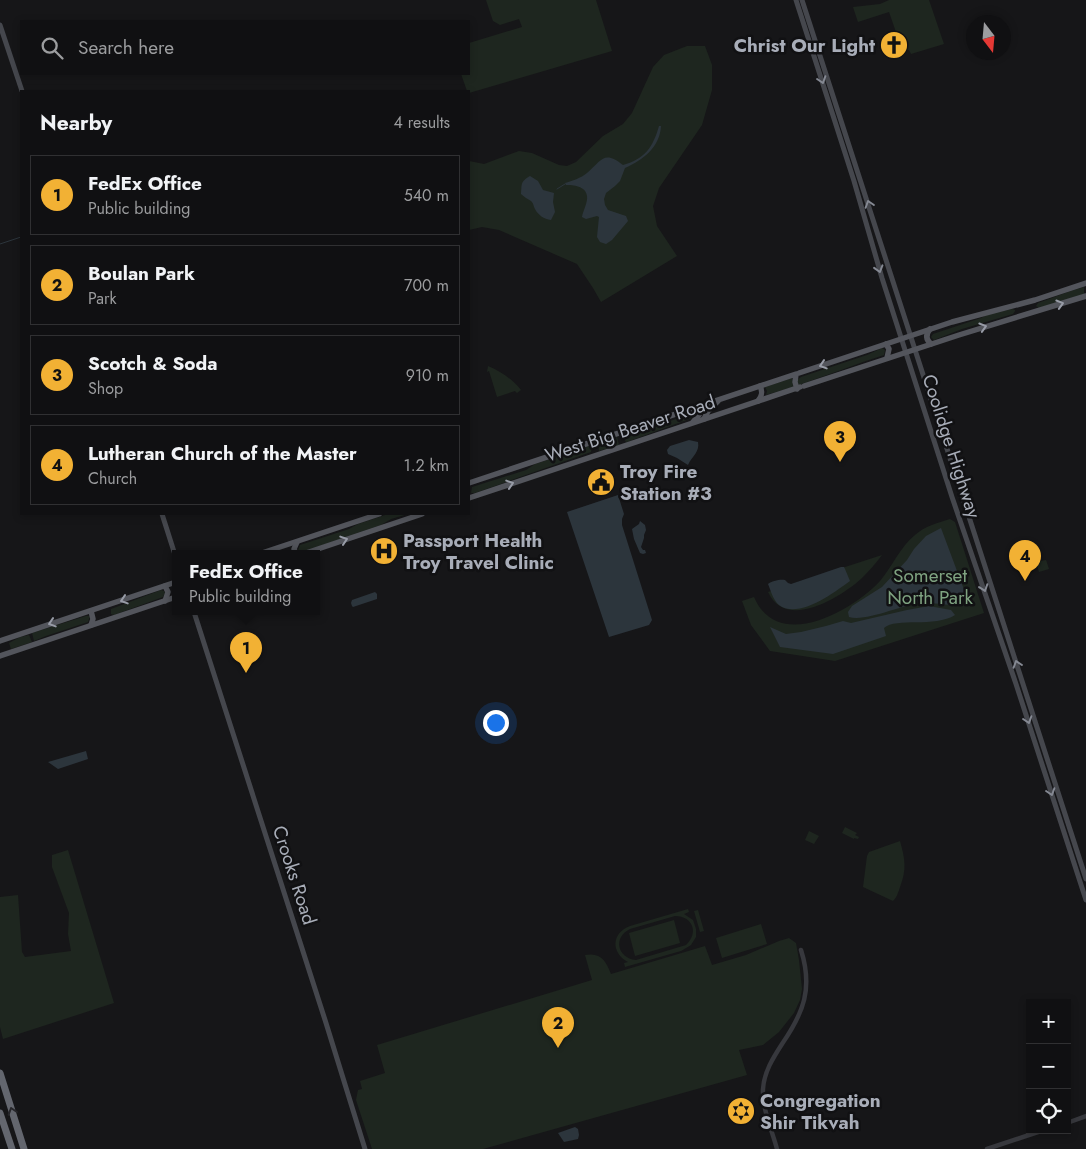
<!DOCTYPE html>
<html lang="en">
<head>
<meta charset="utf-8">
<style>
	:root { --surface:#101012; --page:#1e1e20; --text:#f1f3f6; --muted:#9c9d9f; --line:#303032; --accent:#f2b134 }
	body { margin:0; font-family:Jost,sans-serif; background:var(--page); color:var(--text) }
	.controls { position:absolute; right:15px; bottom:15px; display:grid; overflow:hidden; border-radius:0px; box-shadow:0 2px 8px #0003 }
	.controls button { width:45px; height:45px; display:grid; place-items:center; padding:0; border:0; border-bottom:1px solid var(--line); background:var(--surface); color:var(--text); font:25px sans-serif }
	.compass { position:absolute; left:966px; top:15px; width:45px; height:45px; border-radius:50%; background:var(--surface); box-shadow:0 2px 8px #0003; rotate:164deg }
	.you { position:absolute; left:495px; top:722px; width:18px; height:18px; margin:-12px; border:4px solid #fff; border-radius:50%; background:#1a73e8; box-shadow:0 0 0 8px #1a73e833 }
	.badge { display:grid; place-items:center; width:32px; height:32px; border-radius:50%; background:var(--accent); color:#111; font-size:16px; font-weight:700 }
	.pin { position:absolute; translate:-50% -41px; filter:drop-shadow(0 1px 2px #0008) }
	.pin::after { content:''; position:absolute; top:26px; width:18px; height:15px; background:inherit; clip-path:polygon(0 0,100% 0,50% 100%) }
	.popup { position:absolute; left:172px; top:550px; width:148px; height:65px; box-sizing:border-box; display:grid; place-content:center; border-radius:0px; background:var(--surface); filter:drop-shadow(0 1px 4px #0005); font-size:16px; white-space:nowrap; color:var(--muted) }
	.popup b { font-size:19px; color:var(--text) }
	.popup::after { content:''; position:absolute; left:50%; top:100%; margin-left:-10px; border:10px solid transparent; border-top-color:var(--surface) }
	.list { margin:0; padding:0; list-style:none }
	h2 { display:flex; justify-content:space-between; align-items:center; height:65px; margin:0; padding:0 20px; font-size:21px }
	h2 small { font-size:16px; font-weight:400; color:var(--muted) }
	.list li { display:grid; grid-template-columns:32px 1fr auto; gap:15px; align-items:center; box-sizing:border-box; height:80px; margin:0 10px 10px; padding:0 10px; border:1px solid var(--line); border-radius:0px }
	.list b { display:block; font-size:19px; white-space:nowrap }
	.list p { margin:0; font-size:16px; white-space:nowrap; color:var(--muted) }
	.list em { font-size:16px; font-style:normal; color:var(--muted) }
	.icon { flex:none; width:28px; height:28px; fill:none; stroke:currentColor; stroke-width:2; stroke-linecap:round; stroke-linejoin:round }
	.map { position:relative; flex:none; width:1086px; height:1149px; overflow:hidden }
	.search { position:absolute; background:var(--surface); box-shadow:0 2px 8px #0003; left:20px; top:20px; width:450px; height:55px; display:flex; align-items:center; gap:12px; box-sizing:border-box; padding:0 18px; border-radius:0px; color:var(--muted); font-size:19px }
	.panel { position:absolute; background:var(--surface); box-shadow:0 2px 8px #0003; left:20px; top:90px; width:450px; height:425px; border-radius:0px }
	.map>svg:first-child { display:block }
</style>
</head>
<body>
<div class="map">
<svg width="1086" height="1149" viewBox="0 0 1086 1149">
	<rect width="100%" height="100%" fill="#161618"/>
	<!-- green -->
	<g fill="#1e261f" fill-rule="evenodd">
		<polygon points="486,0 596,0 612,51 469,93 469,91 467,91 461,74 469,74 469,43 522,27 519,19 500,25 493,21"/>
		<polygon points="889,0 929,0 944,44 911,54 909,50 905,50 900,34 897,35 889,12 858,22 853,7 880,4"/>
		<polygon points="687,46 705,46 712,65 712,90 702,125 659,188 653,206 657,226 677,256 601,302 593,288 577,264 499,230 482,227 469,230 469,161 484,164 519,151 532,153 559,165 567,166 576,162 603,136 623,124 632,113 653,67 664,55"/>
		<path d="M1084,287V294L1039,308L1036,306L1038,303C1053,298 1068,291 1084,287Z"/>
		<polygon points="1012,309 1015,310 1015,311 1013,314 962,329 934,340 931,337 933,334 981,318 989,314"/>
		<path d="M882,348L885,350L884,355C856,364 828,375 799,385L797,380L801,377L867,355Z"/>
		<path d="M488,366C502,372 512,379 521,390L517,393L515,391L497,397L489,371L487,372Z"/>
		<polygon points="792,378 793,387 766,395 767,391 765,387"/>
		<path d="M693,411L696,413C697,416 695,417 692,418L627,442L625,441L626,436L676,419Z"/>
		<polygon points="617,437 619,445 599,451 598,443"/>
		<polygon points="589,446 592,447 591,452 475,493 471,493 472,487 526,470 535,464"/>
		<polygon points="388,514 408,514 391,519 381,525 302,552 298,550 300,545 349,529 358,524"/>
		<path d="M950,519L955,522L984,613L835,661L770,651L751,625L742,601L754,597C778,653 852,611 880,581C892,567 900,547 915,535C925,526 937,523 950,519Z"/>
		<path d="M882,555C876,563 869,571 862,578C840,598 786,631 768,592Z"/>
		<polygon points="1046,560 1049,569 1039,572 1036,562"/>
		<polygon points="161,590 164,591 165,593 163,597 114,615 111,614 111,609"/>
		<polygon points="86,616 90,616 88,622 46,636 34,641 32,633"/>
		<polygon points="29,635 32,642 11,649 9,643 20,637"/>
		<polygon points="845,827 857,833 855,835 859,837 858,839 854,838 854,839 842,833"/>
		<polygon points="809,831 819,836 814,844 805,840"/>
		<path d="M900,841C905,859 907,869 900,887C898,893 897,897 893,901L863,887L867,856L869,852Z"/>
		<polygon points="68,850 114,1003 3,1039 0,1027 0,897 18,895 22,952 25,957 71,951 68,934 69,913 52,867 52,855"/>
		<path d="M688,909L689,912L684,914L693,920L696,929V937L691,945L681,951L625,967L624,963L628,962C611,953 611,933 630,926ZM675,916C693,916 699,933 686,945L636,960C617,958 613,937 630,929Z"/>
		<polygon points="698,910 704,931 700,932 694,911"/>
		<polygon points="674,920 680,943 635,956 629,933"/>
		<polygon points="761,924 767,944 722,958 716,938"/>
		<path d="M789,938L796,943L799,960L802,989L800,1000L794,1013L779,1032L763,1045L739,1050L747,1075L483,1149H372L356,1100L358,1090L362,1089L360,1081L385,1073L377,1045L592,980L585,955C601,952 606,961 611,974L705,946L712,965L746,955L779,941Z"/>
	</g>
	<!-- water -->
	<g fill="#2c353c">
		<path d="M659,126H661C660,147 643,160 625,168L620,181L615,186L606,193L604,199L605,205L608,210L626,216L628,221L612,240L606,244L600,242L597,237L599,217L597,216L586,219L582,217C583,211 588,202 587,196C586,186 573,185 566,185L565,183C572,181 581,178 587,173C602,160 604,150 623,165C645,159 653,147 659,126Z"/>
		<path d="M530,176L538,181L543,190L554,193L553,202L555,212L551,220C544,219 538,215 535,209C533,205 534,204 531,201C528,199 524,197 521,194C522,184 520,182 530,176Z"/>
		<path d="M689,440L698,442C700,452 692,456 688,465L677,458L668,454L667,450L670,446Z"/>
		<polygon points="618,495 624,514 622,519 622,525 652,620 649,625 609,637 567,512"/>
		<polygon points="640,521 645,525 646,530 644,535 644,538 641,547 643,550 645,550 646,553 643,554 640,553 634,539 632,529 639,524"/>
		<path d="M941,528L966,595C964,598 963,602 959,604C954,607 930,602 921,603C901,605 866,622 849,617L848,612L852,606L882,587L907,560L914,549L926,536Z"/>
		<path d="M841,567H844L845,569L850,581C835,592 798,620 779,605C773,600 771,591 768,584C772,581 780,579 785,580L788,583L791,584Z"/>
		<polygon points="375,592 377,594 377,599 353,607 352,606 351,603 352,600"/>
		<path d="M929,606L951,610L955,615C935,628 896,617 884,628L886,636L833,654L780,647L770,627L786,634L801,632L826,626L843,621L851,623L907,610Z"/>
		<polygon points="86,751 88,759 58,769 48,762"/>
		<polygon points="575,1127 578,1129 579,1135 578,1139 564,1142 558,1133"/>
	</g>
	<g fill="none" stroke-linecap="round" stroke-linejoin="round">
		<!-- stream -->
		<g stroke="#2c353c" stroke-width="1">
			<polyline points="557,189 565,184"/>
			<polyline points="0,244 21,237"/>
		</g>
		<!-- tertiary -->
		<g stroke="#37383d" stroke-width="4.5">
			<polyline points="1067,1123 1086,1116"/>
			<path d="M777,1149C772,1130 762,1109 763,1089C764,1072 773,1058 782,1044C804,1012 813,988 801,950"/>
			<polyline points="987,1149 1044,1130"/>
		</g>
		<!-- secondary -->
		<g stroke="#45474d" stroke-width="5">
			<polyline points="796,0 854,181 882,278 952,497 1016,684 1086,900"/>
			<polyline points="802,0 1086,879"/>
			<polyline points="0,25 22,91"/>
			<polyline points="162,514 176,558"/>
			<polyline points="194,612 326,1023 365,1149"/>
		</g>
		<!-- primary -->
		<g stroke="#53555c" stroke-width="5.5">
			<path d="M930,329C926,334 925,339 931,344"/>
			<polyline points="886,344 889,349 887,358"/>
			<polyline points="799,373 952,322 1035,300 1086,283"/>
			<polyline points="804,386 959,335 1086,296"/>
			<path d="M758,401C762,396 763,392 760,386"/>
			<polyline points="704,419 708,411 718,401"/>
			<polyline points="693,422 699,415 702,405"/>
			<polyline points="469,483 796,374 795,382 797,389"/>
			<polyline points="469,498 800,387"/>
			<polyline points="259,554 379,514"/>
			<polyline points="296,554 294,549 297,542"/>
			<polyline points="303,554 422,514"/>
			<polyline points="165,586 168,592 165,601"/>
			<polyline points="91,611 93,619 91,625"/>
			<polyline points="0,641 176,582"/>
			<polyline points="0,656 176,597"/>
		</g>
		<!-- motorway -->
		<g stroke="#63666e" stroke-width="7">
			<polyline points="0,1073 24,1149"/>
			<polyline points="0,1113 12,1149"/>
		</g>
	</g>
	<!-- one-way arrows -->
	<defs><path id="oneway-chevron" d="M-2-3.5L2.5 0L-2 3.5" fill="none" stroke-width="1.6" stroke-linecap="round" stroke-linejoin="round" transform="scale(1.25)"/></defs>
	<g stroke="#858993">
		<use href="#oneway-chevron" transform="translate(822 80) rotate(72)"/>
		<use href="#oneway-chevron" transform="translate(869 204) rotate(-108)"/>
		<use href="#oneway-chevron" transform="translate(879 269) rotate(73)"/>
		<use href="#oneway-chevron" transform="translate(984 588) rotate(71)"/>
		<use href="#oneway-chevron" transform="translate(1017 664) rotate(-108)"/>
		<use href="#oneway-chevron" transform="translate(1028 720) rotate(72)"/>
		<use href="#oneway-chevron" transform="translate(1051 792) rotate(72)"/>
	</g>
	<g stroke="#979ba6">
		<use href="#oneway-chevron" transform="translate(1060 304) rotate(-17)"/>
		<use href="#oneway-chevron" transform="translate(983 327) rotate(-17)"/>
		<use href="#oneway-chevron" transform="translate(823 365) rotate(162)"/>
		<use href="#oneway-chevron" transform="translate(510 484) rotate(-18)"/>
		<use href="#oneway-chevron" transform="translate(344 540) rotate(-18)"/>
		<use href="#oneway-chevron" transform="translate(124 600) rotate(162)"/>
		<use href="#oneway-chevron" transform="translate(52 623) rotate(162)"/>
	</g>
	<use stroke="#26262a" href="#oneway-chevron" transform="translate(12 1111) rotate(-108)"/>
	<!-- icons -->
	<defs>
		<symbol id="church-disc" viewBox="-11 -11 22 22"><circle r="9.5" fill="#f2b134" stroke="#111113"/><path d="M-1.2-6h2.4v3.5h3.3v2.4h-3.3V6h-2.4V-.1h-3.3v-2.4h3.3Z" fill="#111"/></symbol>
		<symbol id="civic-disc" viewBox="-11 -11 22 22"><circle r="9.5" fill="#f2b134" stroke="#111113"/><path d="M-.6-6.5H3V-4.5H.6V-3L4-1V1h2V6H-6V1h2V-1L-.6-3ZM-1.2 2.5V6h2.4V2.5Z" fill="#111"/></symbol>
		<symbol id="hospital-disc" viewBox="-11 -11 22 22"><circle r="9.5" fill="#f2b134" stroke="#111113"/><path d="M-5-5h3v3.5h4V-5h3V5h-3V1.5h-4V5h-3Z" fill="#111"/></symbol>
		<symbol id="synagogue-disc" viewBox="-11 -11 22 22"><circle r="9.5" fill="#f2b134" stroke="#111113"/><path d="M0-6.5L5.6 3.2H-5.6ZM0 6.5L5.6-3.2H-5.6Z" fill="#111"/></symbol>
	</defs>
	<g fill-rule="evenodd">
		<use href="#church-disc" x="878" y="29" width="32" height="32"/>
		<use href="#civic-disc" x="585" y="466" width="32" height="32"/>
		<use href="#hospital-disc" x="368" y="535" width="32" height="32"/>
		<use href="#synagogue-disc" x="725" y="1095" width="32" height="32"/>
	</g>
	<g text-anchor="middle" stroke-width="5" stroke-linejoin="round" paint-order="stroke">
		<!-- poi labels -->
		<g font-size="19" font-weight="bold" fill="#a8adb8" stroke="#111113" text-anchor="start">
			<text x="875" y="52" text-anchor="end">Christ Our Light</text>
			<text x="620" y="478">Troy Fire<tspan x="620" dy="22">Station #3</tspan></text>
			<text x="403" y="547">Passport Health<tspan x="403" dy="22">Troy Travel Clinic</tspan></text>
			<text x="760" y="1107">Congregation<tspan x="760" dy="22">Shir Tikvah</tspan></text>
		</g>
		<!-- street labels -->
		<g font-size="19" fill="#a8adb8" stroke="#111113">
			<text transform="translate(630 428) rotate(-18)" y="7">West Big Beaver Road</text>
			<text transform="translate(952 446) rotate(72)" y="7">Coolidge Highway</text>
			<text transform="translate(295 875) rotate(72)" y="7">Crooks Road</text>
		</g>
		<!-- park labels -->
		<g font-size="19" fill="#7fa381" stroke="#111113">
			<text x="930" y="582">Somerset<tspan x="930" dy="22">North Park</tspan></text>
		</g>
	</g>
</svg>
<div class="controls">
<button>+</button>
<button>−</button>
<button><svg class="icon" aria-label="locate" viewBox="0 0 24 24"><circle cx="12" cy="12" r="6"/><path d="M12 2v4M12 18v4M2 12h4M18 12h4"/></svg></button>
</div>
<svg class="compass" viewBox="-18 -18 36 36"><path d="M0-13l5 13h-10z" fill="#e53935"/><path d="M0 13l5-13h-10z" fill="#9c9d9f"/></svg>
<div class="you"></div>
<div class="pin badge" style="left:246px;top:673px">1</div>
<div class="popup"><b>FedEx Office</b>Public building</div>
<div class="pin badge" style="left:558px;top:1048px">2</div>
<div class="pin badge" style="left:840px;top:462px">3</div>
<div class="pin badge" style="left:1025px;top:581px">4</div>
<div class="search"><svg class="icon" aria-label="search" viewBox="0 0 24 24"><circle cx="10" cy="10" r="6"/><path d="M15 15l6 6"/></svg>Search here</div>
<section class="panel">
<h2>Nearby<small>4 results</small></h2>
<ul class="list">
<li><span class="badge">1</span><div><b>FedEx Office</b><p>Public building</p></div><em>540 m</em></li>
<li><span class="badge">2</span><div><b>Boulan Park</b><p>Park</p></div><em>700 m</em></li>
<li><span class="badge">3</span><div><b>Scotch &amp; Soda</b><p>Shop</p></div><em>910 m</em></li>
<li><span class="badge">4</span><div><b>Lutheran Church of the Master</b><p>Church</p></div><em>1.2 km</em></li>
</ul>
</section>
</div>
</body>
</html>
